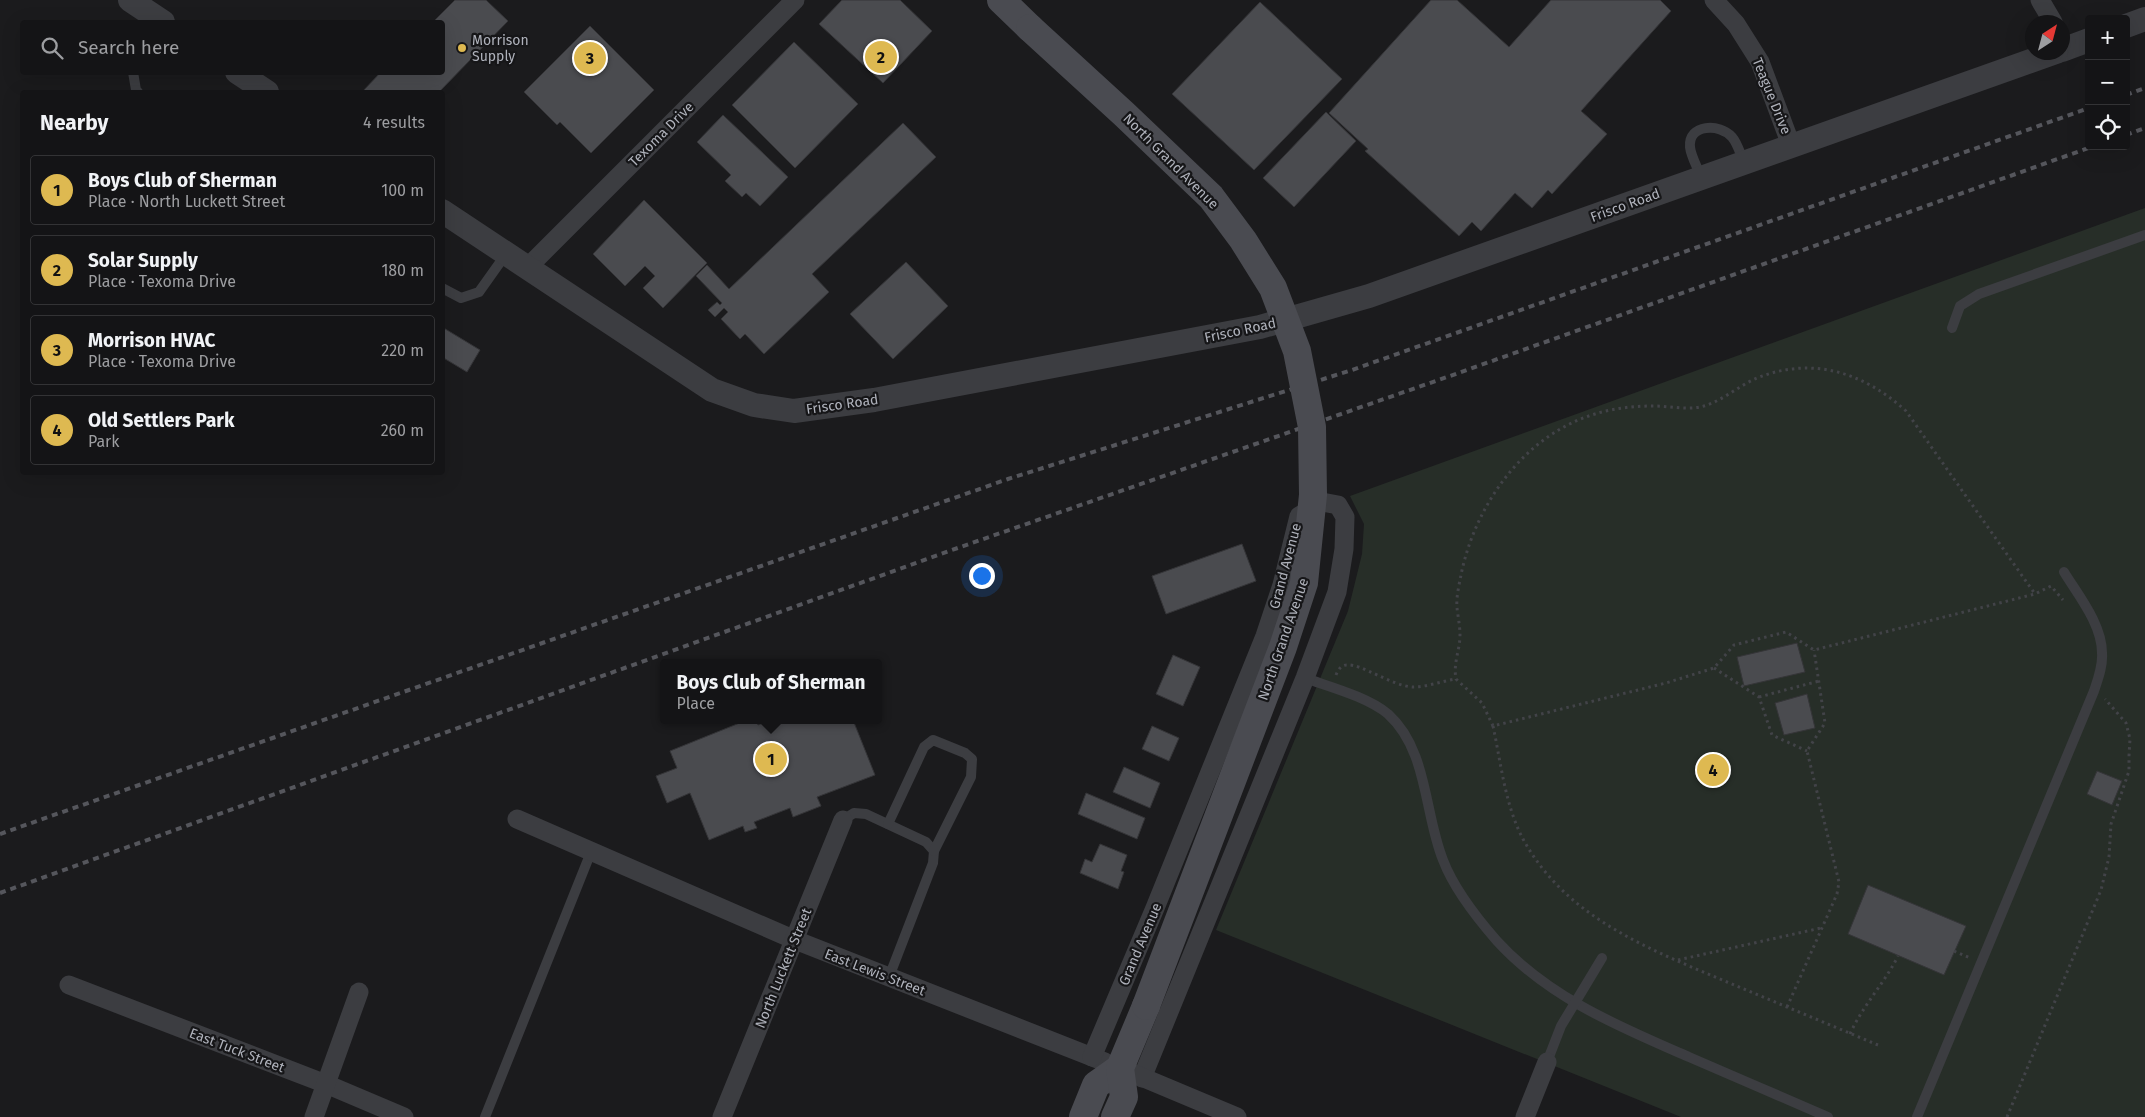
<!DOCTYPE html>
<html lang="en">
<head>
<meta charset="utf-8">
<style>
	:root { --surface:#141416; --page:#212123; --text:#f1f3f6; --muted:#9d9ea1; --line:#333335; --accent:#deb951 }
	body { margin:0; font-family:"Fira Sans",sans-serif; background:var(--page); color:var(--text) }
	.controls { position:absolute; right:15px; top:15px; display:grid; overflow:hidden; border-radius:5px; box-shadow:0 5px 20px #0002 }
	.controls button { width:45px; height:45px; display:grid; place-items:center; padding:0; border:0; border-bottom:1px solid var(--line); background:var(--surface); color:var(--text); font:25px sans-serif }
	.compass { position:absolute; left:2025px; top:15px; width:45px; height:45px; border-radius:50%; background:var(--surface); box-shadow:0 5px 20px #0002; rotate:36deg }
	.you { position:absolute; left:981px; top:575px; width:18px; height:18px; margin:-12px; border:4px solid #fff; border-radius:50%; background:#1a73e8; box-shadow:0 0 0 8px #1a73e833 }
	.badge { display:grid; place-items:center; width:32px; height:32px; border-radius:50%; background:var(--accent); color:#111; font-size:16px; font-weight:700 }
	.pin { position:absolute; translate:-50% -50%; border:2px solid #fff; box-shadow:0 1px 5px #0006 }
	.popup { position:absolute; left:660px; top:659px; width:222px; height:65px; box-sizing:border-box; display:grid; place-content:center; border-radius:5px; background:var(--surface); filter:drop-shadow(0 1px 4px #0005); font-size:16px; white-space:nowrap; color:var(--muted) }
	.popup b { font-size:19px; color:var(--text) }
	.popup::after { content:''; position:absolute; left:50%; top:100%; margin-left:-10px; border:10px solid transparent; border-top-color:var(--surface) }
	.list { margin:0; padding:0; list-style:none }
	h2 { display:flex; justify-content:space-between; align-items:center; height:65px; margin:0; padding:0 20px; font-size:21px }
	h2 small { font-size:16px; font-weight:400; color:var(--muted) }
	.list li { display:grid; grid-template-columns:32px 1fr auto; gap:15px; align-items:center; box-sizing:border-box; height:70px; margin:0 10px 10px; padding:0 10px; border:1px solid var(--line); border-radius:5px }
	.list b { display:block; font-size:19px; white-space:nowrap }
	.list p { margin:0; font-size:16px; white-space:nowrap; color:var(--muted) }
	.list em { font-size:16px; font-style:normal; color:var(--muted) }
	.icon { flex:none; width:28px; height:28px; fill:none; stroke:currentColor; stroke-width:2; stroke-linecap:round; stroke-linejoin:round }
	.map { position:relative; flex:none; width:2145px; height:1117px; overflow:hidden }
	.search { position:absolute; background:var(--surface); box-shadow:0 5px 20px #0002; left:20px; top:20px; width:425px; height:55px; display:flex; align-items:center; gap:12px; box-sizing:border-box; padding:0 18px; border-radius:5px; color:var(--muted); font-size:19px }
	.panel { position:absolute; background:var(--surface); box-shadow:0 5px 20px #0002; left:20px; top:90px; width:425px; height:385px; border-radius:5px }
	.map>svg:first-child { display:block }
</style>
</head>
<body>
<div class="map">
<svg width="2145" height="1117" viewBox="0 0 2145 1117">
	<rect width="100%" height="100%" fill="#1b1b1d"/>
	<!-- green -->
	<polygon fill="#272e28" points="2145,208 2145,1117 1681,1117 1216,930 1348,611 1362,554 1364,524 1350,496"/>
	<!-- building -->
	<g fill="#4a4b4f" stroke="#353538">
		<polygon points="455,0 486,0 508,21 439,92 362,92 381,72 442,72 442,22 433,22"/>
		<polygon points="842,0 900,0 932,31 883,83 819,24"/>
		<polygon points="1431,0 1457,0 1509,47 1551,0 1660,0 1671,11 1581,111 1607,134 1552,194 1548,190 1532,208 1515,193 1481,231 1472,222 1459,236 1365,151 1368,149 1329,113"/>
		<polygon points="1260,2 1342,79 1254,170 1172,94"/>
		<polygon points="590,26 654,90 591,153 560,122 557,125 524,92"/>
		<polygon points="794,42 858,104 795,168 732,105"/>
		<polygon points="1326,112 1356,141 1294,207 1263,178"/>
		<polygon points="723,115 788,177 760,206 746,193 742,197 725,181 731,175 697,142"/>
		<polygon points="903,123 936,157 812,274 829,292 764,354 745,334 740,339 721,319 728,312 724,308 715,317 708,310 717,302 720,305 722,303 696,276 707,265 729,289"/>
		<polygon points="644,200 707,263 663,308 643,288 655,276 645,266 625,286 593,254"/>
		<polygon points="906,262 948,306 893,359 850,314"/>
		<polygon points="442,327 480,350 467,372 442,357"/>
		<polygon points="1242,544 1256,581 1166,614 1152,576"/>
		<polygon points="1797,643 1805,672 1744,686 1737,657"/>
		<polygon points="1173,655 1200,667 1183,706 1156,694"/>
		<polygon points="1807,694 1815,728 1784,735 1775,703"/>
		<polygon points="747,720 756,720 758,725 770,720 853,720 875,775 817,797 821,806 793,817 790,808 754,822 757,828 745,832 743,826 709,840 690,793 667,803 656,776 677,768 670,751"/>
		<polygon points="1152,726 1179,738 1169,761 1142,749"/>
		<polygon points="1124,767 1160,783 1150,808 1113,792"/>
		<polygon points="2097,771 2122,781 2112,805 2087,794"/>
		<polygon points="1086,793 1145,818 1137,839 1078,814"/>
		<polygon points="1100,844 1127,855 1121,871 1124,872 1118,889 1080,873 1085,859 1092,862"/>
		<polygon points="1868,885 1966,926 1944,975 1848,934"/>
	</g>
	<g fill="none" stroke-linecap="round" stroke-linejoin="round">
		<!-- path -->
		<g stroke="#424348" stroke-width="3" stroke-dasharray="2.5 4" stroke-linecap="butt">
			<polyline points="1714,668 1759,697 1772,735 1807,751"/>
			<path d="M1336,675C1338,670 1341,665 1347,665C1360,663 1392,686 1413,687C1427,687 1442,681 1456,679"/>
			<polyline points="1759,697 1819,681"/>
			<path d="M1493,726L1482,703L1456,679C1453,663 1460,650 1460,635C1460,626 1458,617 1457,608C1456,598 1459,585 1461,575C1475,505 1524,435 1595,414C1614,408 1634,406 1654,406C1669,406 1685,410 1700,407C1720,403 1738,386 1757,378C1812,356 1863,372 1906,411L2035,594"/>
			<polyline points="1954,951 1970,958"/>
			<polyline points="1678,960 1821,928"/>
			<polyline points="1787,1007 1837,894 1839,882 1807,751 1825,723 1814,650"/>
			<path d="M1850,1034C1863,1005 1884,984 1898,956"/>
			<path d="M1878,1045C1828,1024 1777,1003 1727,982C1649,949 1566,918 1523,839C1505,805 1501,763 1493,726L1666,683L1714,668L1734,645L1786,632L1814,650L2035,594L2051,586L2063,600"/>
			<polyline points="2007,1117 2101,890 2109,857 2111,824 2129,771 2129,756 2130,739 2126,723 2105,699"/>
		</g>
		<!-- service -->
		<g stroke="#3c3d41" stroke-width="10">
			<polyline points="133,72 136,90 138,92"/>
			<path d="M1701,177C1698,168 1691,157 1690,147C1688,124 1720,123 1732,137C1738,144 1740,154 1744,162"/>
			<polyline points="442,288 461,298 479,292 506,254"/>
			<polyline points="1952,328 1960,306 1979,294 2145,235"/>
			<path d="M1305,678C1330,687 1368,697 1388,714C1428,750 1424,813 1443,860C1454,889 1476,917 1497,941C1549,998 1620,1027 1689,1057C1735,1077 1782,1097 1828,1117"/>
			<polyline points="843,820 854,813 866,814 926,842 934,851 933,863 889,977"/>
			<polyline points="888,824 924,747 933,740 965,753 972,759 971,777 934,851"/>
			<polyline points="1547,1062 1561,1026 1602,958"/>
			<polyline points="485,1117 591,852"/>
			<path d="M1917,1117L2094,691C2098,679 2103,666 2102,653C2102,624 2078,595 2064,572"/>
		</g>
		<!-- minor -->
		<g stroke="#3c3d41" stroke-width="19">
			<polyline points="1714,0 1736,24 1760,62 1791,145"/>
			<polyline points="2040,0 2053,22"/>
			<polyline points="527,268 795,0"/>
			<polyline points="517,819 795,940 1105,1062"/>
			<polyline points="69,985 326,1084 404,1117"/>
			<polyline points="1092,1057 1155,908 1265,636 1282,585 1299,516 1322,502 1338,505 1345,517 1344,549 1337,592 1305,678 1142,1078"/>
			<polyline points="1132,1073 1237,1117"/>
			<polyline points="314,1117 359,992"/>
			<polyline points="722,1117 843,820"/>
			<polyline points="1525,1117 1547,1062"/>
		</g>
		<!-- tertiary -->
		<g stroke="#3c3d41" stroke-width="24">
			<polyline points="130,0 163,22"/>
			<polyline points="2126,26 2145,19"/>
			<polyline points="2062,50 2089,40"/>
			<polyline points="237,72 267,92"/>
			<polyline points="442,211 712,390 754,405 794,411 874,400 1260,327 1369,296 2056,52"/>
		</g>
		<!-- secondary -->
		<g stroke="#4a4b51" stroke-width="28">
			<polyline points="1001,0 1030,28"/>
			<polyline points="1083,1117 1096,1085 1120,1068"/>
			<polyline points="1115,1117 1124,1097 1120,1068 1146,1006"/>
		</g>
		<!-- rail -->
		<g stroke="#55565c" stroke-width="4" stroke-dasharray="6 5" stroke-linecap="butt">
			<polyline points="2126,95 2145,88"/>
			<polyline points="2126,135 2145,128"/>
			<polyline points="0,834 1008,479 1352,370 2089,108"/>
			<polyline points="0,893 952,550 1450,376 2094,146"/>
		</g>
		<!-- secondary-bridge -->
		<polyline stroke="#4a4b51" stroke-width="28" points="1030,28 1124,114 1211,197 1243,240 1273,288 1297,351 1312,427 1313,495 1304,583 1283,647 1146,1006"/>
	</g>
	<!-- markers -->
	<circle fill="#deb951" stroke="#161618" stroke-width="2" cx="462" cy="48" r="5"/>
	<g text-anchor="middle" stroke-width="4.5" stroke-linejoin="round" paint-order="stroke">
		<!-- poi labels -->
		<g font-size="14" fill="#afb2bb" stroke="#161618" text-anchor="start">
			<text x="472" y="45">Morrison<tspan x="472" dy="16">Supply</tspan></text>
		</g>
		<!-- street labels -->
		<g font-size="14" fill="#afb2bb" stroke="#161618">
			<text transform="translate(1772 96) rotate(68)" y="5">Teague Drive</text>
			<text transform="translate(661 134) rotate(-45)" y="5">Texoma Drive</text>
			<text transform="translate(1171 161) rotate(45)" y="5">North Grand Avenue</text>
			<text transform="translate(1625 205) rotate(-20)" y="5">Frisco Road</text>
			<text transform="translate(1240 330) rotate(-12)" y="5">Frisco Road</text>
			<text transform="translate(842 404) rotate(-8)" y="5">Frisco Road</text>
			<text transform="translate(1285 566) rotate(-75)" y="5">Grand Avenue</text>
			<text transform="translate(1283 639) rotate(-71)" y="5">North Grand Avenue</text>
			<text transform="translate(1140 944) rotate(-67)" y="5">Grand Avenue</text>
			<text transform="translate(783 968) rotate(-68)" y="5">North Luckett Street</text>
			<text transform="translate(875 972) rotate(21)" y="5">East Lewis Street</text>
			<text transform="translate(237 1050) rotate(21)" y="5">East Tuck Street</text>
		</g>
	</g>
</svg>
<div class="controls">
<button>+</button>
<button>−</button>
<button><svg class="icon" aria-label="locate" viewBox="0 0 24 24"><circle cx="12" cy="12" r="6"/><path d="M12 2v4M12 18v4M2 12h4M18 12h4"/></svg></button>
</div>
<svg class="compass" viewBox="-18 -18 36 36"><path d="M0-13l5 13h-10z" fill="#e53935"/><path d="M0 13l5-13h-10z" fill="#9d9ea1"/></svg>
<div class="you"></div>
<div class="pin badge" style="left:771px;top:759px">1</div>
<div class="popup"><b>Boys Club of Sherman</b>Place</div>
<div class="pin badge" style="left:881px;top:57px">2</div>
<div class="pin badge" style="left:590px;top:58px">3</div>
<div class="pin badge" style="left:1713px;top:770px">4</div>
<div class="search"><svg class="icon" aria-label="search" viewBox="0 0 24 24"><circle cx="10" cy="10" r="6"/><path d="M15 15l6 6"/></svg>Search here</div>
<section class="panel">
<h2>Nearby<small>4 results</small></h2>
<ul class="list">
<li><span class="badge">1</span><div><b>Boys Club of Sherman</b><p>Place · North Luckett Street</p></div><em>100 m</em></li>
<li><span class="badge">2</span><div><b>Solar Supply</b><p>Place · Texoma Drive</p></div><em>180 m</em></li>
<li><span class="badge">3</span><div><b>Morrison HVAC</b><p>Place · Texoma Drive</p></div><em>220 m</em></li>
<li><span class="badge">4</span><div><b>Old Settlers Park</b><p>Park</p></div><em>260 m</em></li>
</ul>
</section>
</div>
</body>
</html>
